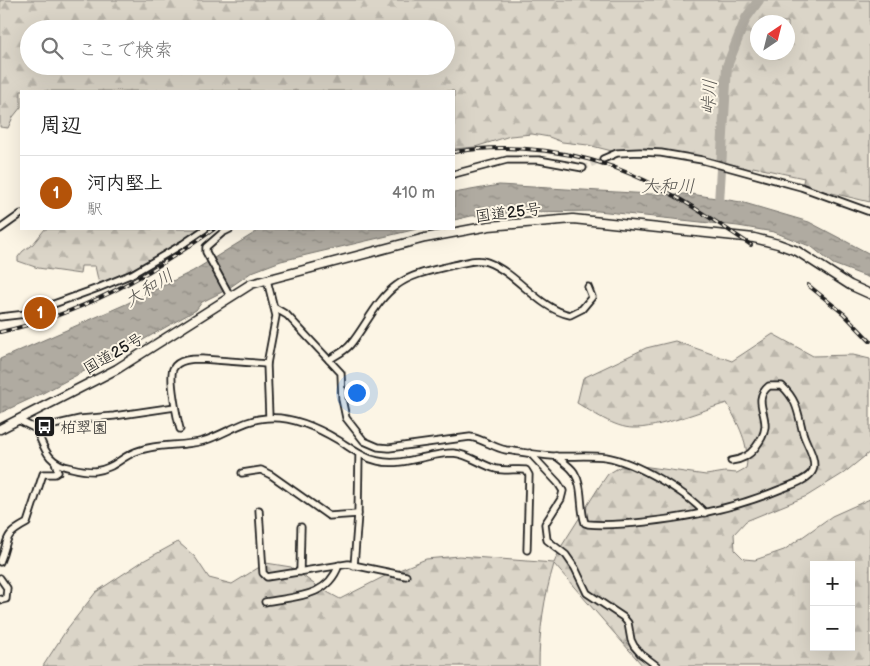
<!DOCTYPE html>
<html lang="ja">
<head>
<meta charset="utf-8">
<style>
	:root { --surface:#fff; --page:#f6f6f6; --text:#222; --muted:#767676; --line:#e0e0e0; --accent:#b45309 }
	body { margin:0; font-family:"Balsamiq Sans","Klee One",sans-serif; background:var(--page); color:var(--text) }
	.controls { position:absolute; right:15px; bottom:15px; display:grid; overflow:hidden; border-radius:0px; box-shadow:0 5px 20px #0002 }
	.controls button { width:45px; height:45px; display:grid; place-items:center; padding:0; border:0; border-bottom:1px solid var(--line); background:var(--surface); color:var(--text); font:25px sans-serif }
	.compass { position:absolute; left:750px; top:15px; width:45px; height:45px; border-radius:50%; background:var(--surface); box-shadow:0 5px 20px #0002; rotate:35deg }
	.you { position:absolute; left:356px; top:392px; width:18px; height:18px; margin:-12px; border:4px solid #fff; border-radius:50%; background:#1a73e8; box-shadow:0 0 0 8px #1a73e833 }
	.badge { display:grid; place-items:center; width:32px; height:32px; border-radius:50%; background:var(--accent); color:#fff; font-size:16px; font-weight:700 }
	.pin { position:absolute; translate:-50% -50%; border:2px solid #fff; box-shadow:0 1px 5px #0006 }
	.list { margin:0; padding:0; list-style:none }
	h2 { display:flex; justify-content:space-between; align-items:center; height:65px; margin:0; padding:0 20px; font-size:21px }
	h2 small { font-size:16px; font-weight:400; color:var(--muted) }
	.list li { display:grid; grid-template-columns:32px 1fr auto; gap:15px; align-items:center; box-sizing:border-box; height:75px; padding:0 20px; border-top:1px solid var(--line) }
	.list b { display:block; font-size:19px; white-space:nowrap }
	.list p { margin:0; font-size:16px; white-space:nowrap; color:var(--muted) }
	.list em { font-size:16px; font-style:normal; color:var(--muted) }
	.icon { flex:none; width:28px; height:28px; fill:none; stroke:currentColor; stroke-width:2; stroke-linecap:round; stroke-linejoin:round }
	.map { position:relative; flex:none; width:870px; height:666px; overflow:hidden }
	.search { position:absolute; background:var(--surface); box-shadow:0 5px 20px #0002; left:20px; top:20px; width:435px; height:55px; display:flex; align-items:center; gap:12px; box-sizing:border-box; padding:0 18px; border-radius:28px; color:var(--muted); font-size:19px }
	.panel { position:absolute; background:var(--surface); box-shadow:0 5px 20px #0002; left:20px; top:90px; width:435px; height:140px; border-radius:0px }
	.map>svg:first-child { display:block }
</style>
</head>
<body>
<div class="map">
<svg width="870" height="666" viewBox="0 0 870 666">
	<defs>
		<pattern id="forest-firs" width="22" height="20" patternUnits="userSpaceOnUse" patternTransform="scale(1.25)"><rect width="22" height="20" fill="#dbd5c8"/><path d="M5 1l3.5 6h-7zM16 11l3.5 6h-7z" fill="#bbb6ab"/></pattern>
		<pattern id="water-ripples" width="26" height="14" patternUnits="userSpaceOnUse" patternTransform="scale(1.25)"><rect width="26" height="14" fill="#b0aba1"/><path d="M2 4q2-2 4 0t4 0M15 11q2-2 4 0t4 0" fill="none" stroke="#8e8a82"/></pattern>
	</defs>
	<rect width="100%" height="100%" fill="#fcf5e5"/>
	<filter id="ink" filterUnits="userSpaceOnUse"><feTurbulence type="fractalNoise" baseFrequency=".02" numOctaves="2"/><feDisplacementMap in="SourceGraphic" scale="10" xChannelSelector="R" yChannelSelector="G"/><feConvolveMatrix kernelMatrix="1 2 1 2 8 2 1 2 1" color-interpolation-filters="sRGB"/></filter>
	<g filter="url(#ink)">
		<!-- forest -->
		<g fill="url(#forest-firs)" stroke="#7c7872" fill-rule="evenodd">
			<path d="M0,0H870V202L802,186L804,178L753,167L751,171L680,154L646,148L616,152L588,145L562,142L549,137L532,134L510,136L475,147L454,149V91H21V107L13,117L8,128L0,127ZM758,22H788V52H758ZM29,29H446V66H29Z"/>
			<path d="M45,229H198C168,251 134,270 99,284L95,266H81L80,274L38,268L18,261V257L23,251L33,244Z"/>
			<path d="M773,334L813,356L853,355L870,359V452L844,473L807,496L746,521L734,534L735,550L744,559L755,560L784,550L832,516L870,499V666H643L554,564C544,597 539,632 539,666H43L67,629L96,592L143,561L178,542L195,557L209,578L232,584L266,563L291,567L318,587L340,599L387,575L426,559L459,556L554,563L561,547L599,487L608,474L620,467L642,466L706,475L725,472L737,473L746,468C751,446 737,422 727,403C703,410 657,429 633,428C615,428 592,412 577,403L583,378L646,348L675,341L732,361ZM814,565H851V647H814Z"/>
		</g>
		<!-- water -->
		<g fill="url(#water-ripples)" stroke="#75726c">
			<polygon points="499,185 650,194 691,194 741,202 809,222 870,254 870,278 833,264 812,247 774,232 738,226 598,211 520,212 471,216 454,220 454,193"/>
			<polygon points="261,229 417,229 281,261 252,272 226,290 202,302 196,310 143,340 43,393 0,413 0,359 126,304 193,271"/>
		</g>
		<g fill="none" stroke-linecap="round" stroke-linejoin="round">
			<!-- river -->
			<polyline stroke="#b0aba1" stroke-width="10" points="719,203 727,66 746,18 759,0"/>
			<!-- minor-tunnel -->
			<polyline stroke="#dad4c7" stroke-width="5.5" stroke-dasharray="5.5 3" stroke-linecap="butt" points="583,168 603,159"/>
			<defs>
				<g id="minor">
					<polyline points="603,159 617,153 640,152 661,153 702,160 801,187 870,212"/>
					<polyline points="454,174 507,160 539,160 583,168"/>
					<polyline points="0,229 21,214"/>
					<polyline points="230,229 222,233 206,247 206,252 230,296"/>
					<polyline points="267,280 276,316 267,364 269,417"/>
					<path d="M275,308L287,315L341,373L342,399L346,418L364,441L378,447L389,448L470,437C483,439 494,448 506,450C521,452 537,455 552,456C569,457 589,455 606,457C635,462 685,491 705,513"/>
					<polyline points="0,317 26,314 98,288 132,274 183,244 205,229"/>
					<path d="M329,360C336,355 344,352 350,345C366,326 376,300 397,285C413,273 435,270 454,265C464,263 477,258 487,262C517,273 539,309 570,315L582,309L592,297L588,287"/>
					<path d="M18,420L36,429C45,450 48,464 72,468C79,470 87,471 95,471C113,469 120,458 135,452C156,443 181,447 203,441C224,435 244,419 267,418C291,416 318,428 338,440C351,448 363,458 378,461C403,467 428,453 453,453C469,454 481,465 496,469C506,471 516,469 526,470L529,475L527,550"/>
					<polyline points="36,429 80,419 114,416 175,407"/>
					<path d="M180,429C177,418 169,378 173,369C178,359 193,359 202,359L267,364"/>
					<polyline points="530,453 558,483 563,491 561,499 545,524 547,540 566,555 575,568 587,593 623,617 628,623 631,640 634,646 641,654 657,666"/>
					<path d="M556,456C562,461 570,466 574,472C584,488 579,506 585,523L588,524C607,526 626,524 645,522C692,517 738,507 781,489C791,485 809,480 813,470C817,459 806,444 803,433C798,414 798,401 782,386H769C753,399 766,411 765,427C764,436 760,441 755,448C749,456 740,460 731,461"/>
					<polyline points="242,473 261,470 271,475 329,516 358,514"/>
					<polyline points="259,510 263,573 267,577 348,564 406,576"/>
					<path d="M0,562C10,539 1,537 27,523L43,474H55L58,472L55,462"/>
					<polyline points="354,566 358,514 359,454"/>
					<polyline points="300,572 301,527"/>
					<polyline points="0,578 7,588 6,599 2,600 0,599"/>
					<path d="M265,602C296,596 327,598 339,565"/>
				</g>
				<polyline id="highway" points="0,429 117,369 251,284 425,238 489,226 573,219 754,238 778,244 797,251 850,285 870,294"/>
			</defs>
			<!-- minor casing -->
			<use href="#minor" stroke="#1c1c1c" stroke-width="9"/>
			<!-- highway casing -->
			<use href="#highway" stroke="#1c1c1c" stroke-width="11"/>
			<!-- minor -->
			<use href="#minor" stroke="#fcf5e5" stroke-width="5.5"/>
			<!-- highway -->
			<use href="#highway" stroke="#fcf5e5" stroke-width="8"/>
			<defs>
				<g id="rail">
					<path d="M454,152C512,142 579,151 633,175C675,193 713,220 751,245"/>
					<polyline points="808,285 844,314 870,341"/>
					<path d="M0,332C82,314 146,277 214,229"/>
				</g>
			</defs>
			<!-- rail casing -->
			<use href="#rail" stroke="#1c1c1c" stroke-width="4"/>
			<!-- rail -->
			<use href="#rail" stroke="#fcf5e5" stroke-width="2" stroke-dasharray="5.5" stroke-linecap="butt"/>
		</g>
	</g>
	<!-- icons -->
	<defs>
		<symbol id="bus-square" viewBox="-11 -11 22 22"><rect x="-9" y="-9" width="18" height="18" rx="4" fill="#1c1c1c" stroke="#fcf5e5"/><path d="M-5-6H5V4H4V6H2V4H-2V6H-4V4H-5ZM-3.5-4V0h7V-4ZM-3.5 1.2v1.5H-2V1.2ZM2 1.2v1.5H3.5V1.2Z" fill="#fff"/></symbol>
	</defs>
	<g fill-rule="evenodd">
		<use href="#bus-square" x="32" y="414" width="25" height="25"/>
	</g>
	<g text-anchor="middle" stroke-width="4" stroke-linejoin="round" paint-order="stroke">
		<!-- street labels -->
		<g font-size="16" fill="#1c1c1c" stroke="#fcf5e5">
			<text transform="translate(508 212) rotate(-7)" y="6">国道25号</text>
			<text transform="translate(113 353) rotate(-30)" y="6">国道25号</text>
		</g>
		<!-- poi labels -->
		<g font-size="16" fill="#1c1c1c" stroke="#fcf5e5" text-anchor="start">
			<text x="60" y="433">柏翠園</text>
		</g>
		<!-- water labels -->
		<g font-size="18" font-style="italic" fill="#575551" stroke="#fcf5e5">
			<text transform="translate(709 97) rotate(-87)" y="6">峠川</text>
			<text x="668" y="192">大和川</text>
			<text transform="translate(149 288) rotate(-32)" y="6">大和川</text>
		</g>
	</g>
</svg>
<div class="controls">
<button>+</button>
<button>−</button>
</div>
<svg class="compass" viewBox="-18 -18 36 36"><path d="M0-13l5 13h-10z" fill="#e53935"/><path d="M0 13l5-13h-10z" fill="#767676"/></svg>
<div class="you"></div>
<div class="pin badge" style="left:40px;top:313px">1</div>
<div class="search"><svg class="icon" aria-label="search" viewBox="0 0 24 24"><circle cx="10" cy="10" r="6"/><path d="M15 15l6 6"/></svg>ここで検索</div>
<section class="panel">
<h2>周辺<small></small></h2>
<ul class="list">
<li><span class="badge">1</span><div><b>河内堅上</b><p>駅</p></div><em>410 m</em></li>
</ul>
</section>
</div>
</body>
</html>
